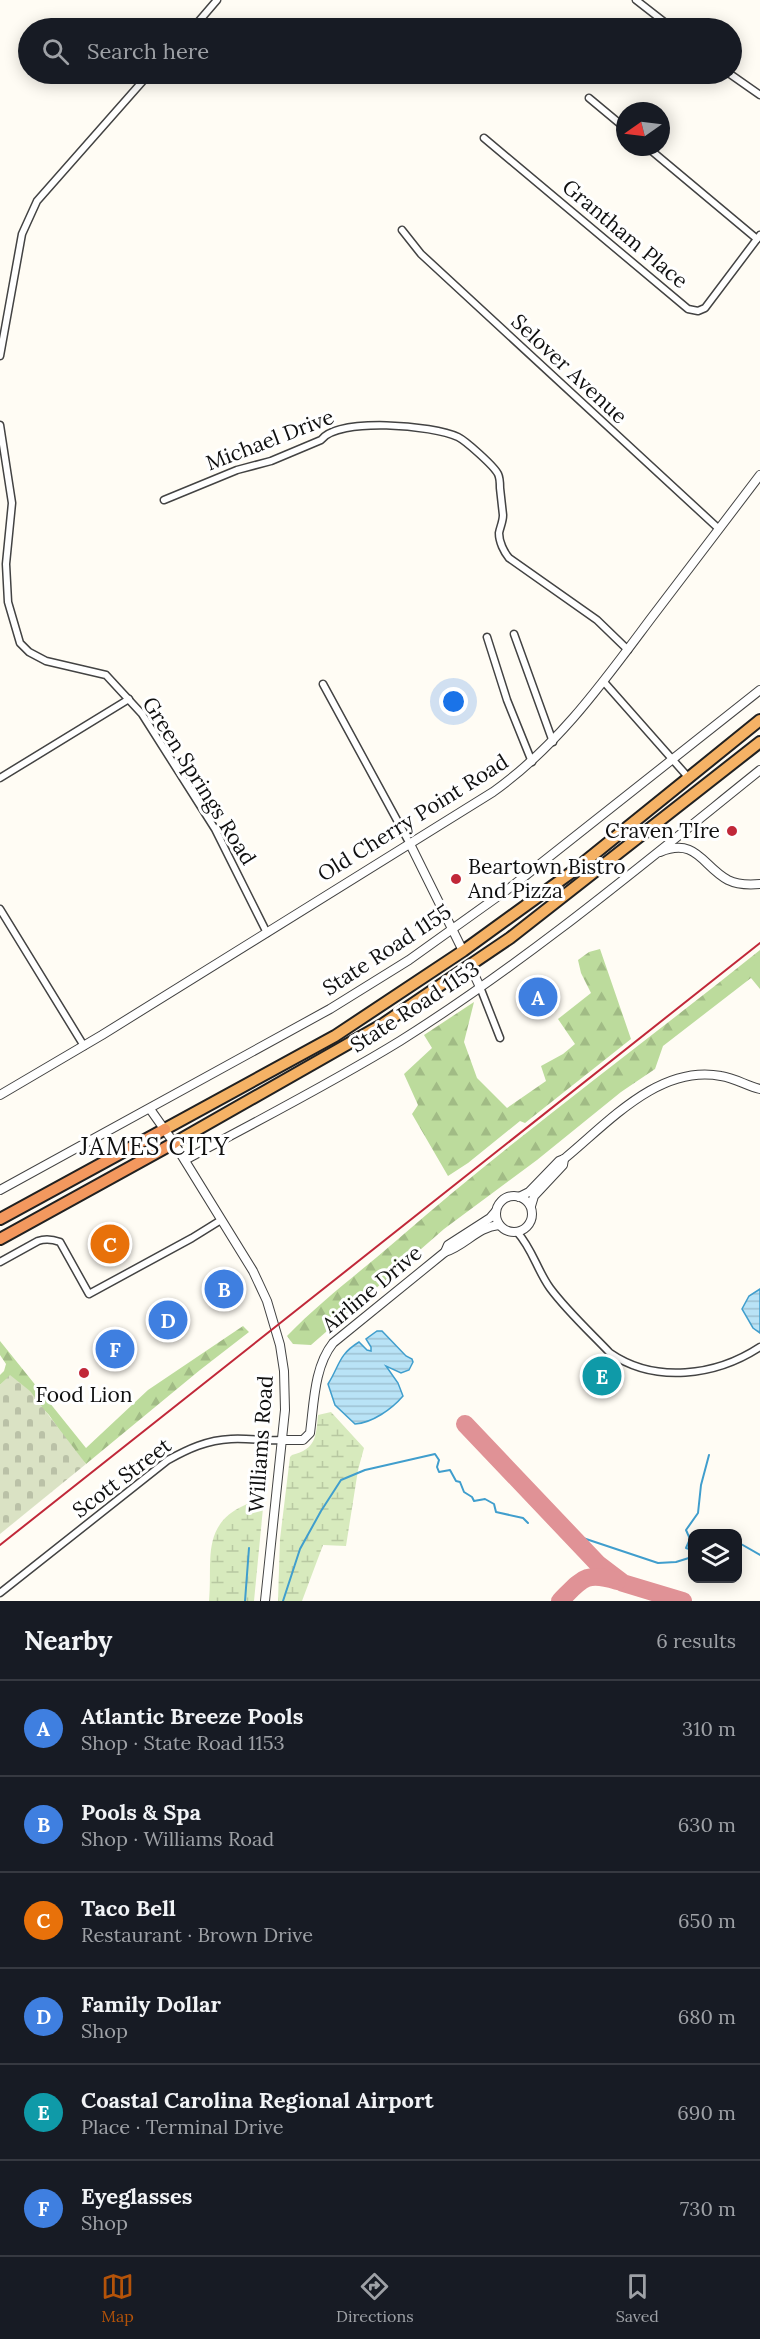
<!DOCTYPE html>
<html lang="en">
<head>
<meta charset="utf-8">
<style>
	:root { --surface:#171b24; --page:#242831; --text:#f1f3f6; --muted:#9ea1a6; --line:#363941; --accent:#b45309 }
	body { margin:0; font-family:Lora,serif; background:var(--page); color:var(--text) }
	.controls { position:absolute; right:18px; bottom:18px; display:grid; overflow:hidden; border-radius:12px; box-shadow:0 3px 15px #0003 }
	.controls button { width:54px; height:54px; display:grid; place-items:center; padding:0; border:0; border-bottom:2px solid var(--line); background:var(--surface); color:var(--text); font:30px sans-serif }
	.compass { position:absolute; left:616px; top:102px; width:54px; height:54px; border-radius:50%; background:var(--surface); box-shadow:0 3px 15px #0003; rotate:256deg }
	.you { position:absolute; left:454px; top:702px; width:21px; height:21px; margin:-15px; border:4px solid #fff; border-radius:50%; background:#1a73e8; box-shadow:0 0 0 9px #1a73e833 }
	.badge { display:grid; place-items:center; width:39px; height:39px; border-radius:50%; background:var(--accent); color:#fff; font-size:20px; font-weight:700 }
	.pin { position:absolute; translate:-50% -50%; border:3px solid #fff; box-shadow:0 2px 6px #0006 }
	.list { margin:0; padding:0; list-style:none }
	h2 { display:flex; justify-content:space-between; align-items:center; height:78px; margin:0; padding:0 24px; font-size:26px }
	h2 small { font-size:20px; font-weight:400; color:var(--muted) }
	.list li { display:grid; grid-template-columns:39px 1fr auto; gap:18px; align-items:center; box-sizing:border-box; height:96px; padding:0 24px; border-top:2px solid var(--line) }
	.list b { display:block; font-size:22px; white-space:nowrap }
	.list p { margin:0; font-size:20px; white-space:nowrap; color:var(--muted) }
	.list em { font-size:20px; font-style:normal; color:var(--muted) }
	.icon { flex:none; width:33px; height:33px; fill:none; stroke:currentColor; stroke-width:2; stroke-linecap:round; stroke-linejoin:round }
	.map { position:relative; flex:none; width:760px; height:1601px; overflow:hidden }
	.search { position:absolute; background:var(--surface); box-shadow:0 3px 15px #0003; left:18px; right:18px; top:18px; height:66px; display:flex; align-items:center; gap:15px; box-sizing:border-box; padding:0 21px; border-radius:33px; color:var(--muted); font-size:22px }
	.sheet { height:654px; background:var(--surface) }
	nav { display:flex; justify-content:space-around; align-items:center; box-sizing:border-box; height:84px; border-top:2px solid var(--line); background:var(--surface); font-size:16px; color:var(--muted) }
	nav a { display:grid; justify-items:center; gap:3px }
	nav .on { color:var(--accent) }
	.map>svg:first-child { display:block }
</style>
</head>
<body>
<div class="map">
<svg width="760" height="1601" viewBox="0 0 760 1601">
	<defs>
		<pattern id="forest-firs" width="22" height="20" patternUnits="userSpaceOnUse" patternTransform="scale(1.5)"><rect width="22" height="20" fill="#bcdb9c"/><path d="M5 1l3.5 6h-7zM16 11l3.5 6h-7z" fill="#a1bb85"/></pattern>
		<pattern id="wetland-marsh" width="20" height="14" patternUnits="userSpaceOnUse" patternTransform="scale(1.5)"><rect width="20" height="14" fill="#d7eabd"/><path d="M1 5h8M5 5V1M11 12h8M15 12V8" fill="none" stroke="#b8c8a1"/></pattern>
		<pattern id="cemetery-stones" width="16" height="16" patternUnits="userSpaceOnUse" patternTransform="scale(1.5)"><rect width="16" height="16" fill="#dae2c4"/><path d="M2 7V4a2 2 0 0 1 4 0v3zM10 15v-3a2 2 0 0 1 4 0v3z" fill="#bac1a7"/></pattern>
		<pattern id="water-rules" width="6" height="5" patternUnits="userSpaceOnUse" patternTransform="scale(1.5)"><rect width="6" height="5" fill="#b9e3f6"/><path d="M0 2.5h6" fill="none" stroke="#9ec2d2"/></pattern>
	</defs>
	<rect width="100%" height="100%" fill="#fffcf4"/>
	<!-- forest -->
	<g fill="url(#forest-firs)">
		<polygon points="600,949 631,1039 525,1123 520,1121 468,1163 448,1176 412,1114 418,1105 404,1074 432,1048 424,1035 474,1002 464,1042 477,1078 507,1108 546,1081 541,1066 563,1054 575,1044 558,1019 591,993 581,973 578,960 589,952"/>
		<path d="M760,950V989L751,978L663,1046L655,1069L621,1092L537,1160L444,1229L311,1345L293,1344L287,1336C321,1301 360,1272 397,1240C514,1138 639,1047 760,950Z"/>
		<polygon points="243,1326 249,1332 200,1370 86,1464 76,1454 49,1415 10,1376 0,1385 0,1375 4,1371 6,1364 0,1355 0,1341 86,1448 148,1390"/>
	</g>
	<!-- wetland -->
	<g fill="url(#wetland-marsh)">
		<path d="M331,1412L364,1448L358,1470L346,1546L323,1545L302,1601H278L280,1539L290,1457L292,1455C316,1449 316,1437 318,1415Z"/>
		<path d="M262,1498L263,1508L254,1601H209C213,1562 200,1525 245,1505C252,1502 255,1498 262,1498Z"/>
	</g>
	<!-- cemetery -->
	<polygon fill="url(#cemetery-stones)" points="10,1375 30,1391 86,1464 0,1534 0,1385"/>
	<!-- water -->
	<g fill="url(#water-rules)" stroke="#409ecd" stroke-width="1.5">
		<polygon points="760,1289 760,1333 753,1328 742,1309 749,1296"/>
		<path d="M377,1331H382L406,1356L412,1359L413,1362L409,1370L401,1373L386,1366L398,1383L403,1396C392,1409 372,1423 355,1424L335,1405L328,1384C340,1365 338,1355 359,1342L367,1350L371,1351V1347L366,1339Z"/>
	</g>
	<g fill="none" stroke-linecap="round" stroke-linejoin="round">
		<!-- stream -->
		<g stroke="#409ecd" stroke-width="2">
			<polyline points="580,1537 658,1563 676,1562 692,1557"/>
			<polyline points="738,1544 741,1544 760,1555"/>
			<polyline points="692,1550 686,1548 690,1539 686,1530 698,1513 701,1485 709,1455"/>
			<polyline points="245,1601 249,1548"/>
			<polyline points="283,1601 300,1549 321,1511 341,1480 365,1470 435,1454 439,1460 437,1467 439,1472 450,1470 456,1481 460,1482 464,1492 472,1497 474,1501 485,1499 494,1504 496,1512 523,1518 528,1523"/>
		</g>
		<!-- taxiway -->
		<g stroke="#e09296" stroke-width="18">
			<polyline points="465,1424 598,1564 623,1583 683,1601"/>
			<path d="M560,1601C582,1579 585,1571 617,1581"/>
		</g>
		<defs>
			<g id="minor">
				<polyline points="636,0 672,28"/>
				<polyline points="193,28 217,0"/>
				<polyline points="730,74 760,95"/>
				<polyline points="589,98 625,128"/>
				<polyline points="484,138 688,309 698,311 705,308 760,235"/>
				<polyline points="647,147 757,239"/>
				<polyline points="402,230 421,254 719,529"/>
				<polyline points="0,356 22,234 37,201 149,74"/>
				<polyline points="0,425 12,503 6,564 8,602 20,643 29,652 46,661 106,675 142,714 215,829 267,933"/>
				<path d="M164,500L237,470L271,461L321,440C338,417 433,425 458,437C466,441 494,466 498,474C500,478 500,484 500,488C501,497 502,506 503,515C503,522 500,527 499,533C499,542 504,552 509,558L597,620L628,650"/>
				<polyline points="514,634 553,742"/>
				<polyline points="487,637 507,700 532,762"/>
				<polyline points="604,682 688,777"/>
				<polyline points="323,684 410,844"/>
				<polyline points="0,778 129,699"/>
				<polyline points="0,909 84,1046"/>
				<polyline points="480,987 500,1038"/>
				<path d="M517,1232C532,1248 537,1270 550,1288C567,1311 590,1332 610,1353C655,1384 716,1376 760,1347"/>
				<path d="M0,1262L38,1241C46,1238 52,1239 60,1242L89,1294L192,1238L221,1220"/>
				<path d="M0,1593L168,1460C188,1449 207,1440 231,1439C248,1438 265,1441 283,1440"/>
			</g>
			<g id="tertiary">
				<polyline points="410,844 463,951"/>
				<path d="M660,852C697,837 702,866 728,880C738,885 749,885 760,884"/>
				<polyline points="470,966 480,987"/>
				<path d="M0,1095L102,1035L493,792C559,745 604,681 652,617C688,569 724,522 760,475"/>
				<polyline points="150,1109 174,1143 253,1271 267,1301 280,1345 284,1371 285,1410 265,1601"/>
				<path d="M185,1160C257,1121 330,1084 400,1041C527,961 643,864 760,770"/>
				<polyline points="0,1190 330,1009 409,960 511,887 760,690"/>
				<circle cx="514" cy="1214" r="18"/>
				<path d="M519,1197L529,1192L559,1161L564,1159C608,1123 659,1064 721,1076C735,1078 747,1086 760,1089"/>
				<polyline points="531,1206 534,1196 563,1165 564,1159"/>
				<polyline points="445,1252 448,1245 490,1218 496,1211"/>
				<path d="M283,1440H303L310,1433C314,1403 314,1367 333,1343L445,1252C465,1246 477,1227 499,1225"/>
			</g>
			<g id="trunk">
				<polyline points="165,1129 335,1036 463,951 572,872 760,720"/>
				<polyline points="174,1143 383,1024 510,938 760,742"/>
			</g>
			<g id="motorway">
				<polyline points="0,1219 165,1129"/>
				<polyline points="0,1239 174,1143"/>
			</g>
		</defs>
		<!-- minor casing -->
		<use href="#minor" stroke="#434343" stroke-width="9"/>
		<!-- tertiary casing -->
		<use href="#tertiary" stroke="#434343" stroke-width="10"/>
		<!-- trunk casing -->
		<use href="#trunk" stroke="#212121" stroke-width="14"/>
		<!-- motorway casing -->
		<use href="#motorway" stroke="#212121" stroke-width="14"/>
		<!-- minor -->
		<use href="#minor" stroke="#fff" stroke-width="6"/>
		<!-- tertiary -->
		<use href="#tertiary" stroke="#fff" stroke-width="8"/>
		<!-- trunk -->
		<use href="#trunk" stroke="#f5b265" stroke-width="10"/>
		<!-- motorway -->
		<use href="#motorway" stroke="#f3985e" stroke-width="10"/>
		<!-- rail -->
		<polyline stroke="#c12839" stroke-width="2" points="0,1545 760,943"/>
	</g>
	<!-- markers -->
	<g fill="#c12839" stroke="#fff" stroke-width="2">
		<circle cx="732" cy="831" r="6"/>
		<circle cx="456" cy="879" r="6"/>
		<circle cx="84" cy="1373" r="6"/>
	</g>
	<g text-anchor="middle" stroke-width="6" stroke-linejoin="round" paint-order="stroke">
		<!-- street labels -->
		<g font-size="21" fill="#101010" stroke="#fff">
			<text transform="translate(625 234) rotate(40)" y="7">Grantham Place</text>
			<text transform="translate(569 369) rotate(43)" y="7">Selover Avenue</text>
			<text transform="translate(270 440) rotate(-21)" y="7">Michael Drive</text>
			<text transform="translate(199 781) rotate(58)" y="7">Green Springs Road</text>
			<text transform="translate(413 818) rotate(-32)" y="7">Old Cherry Point Road</text>
			<text transform="translate(387 950) rotate(-33)" y="7">State Road 1155</text>
			<text transform="translate(415 1007) rotate(-33)" y="7">State Road 1153</text>
			<text transform="translate(372 1289) rotate(-40)" y="7">Airline Drive</text>
			<text transform="translate(261 1444) rotate(-86)" y="7">Williams Road</text>
			<text transform="translate(122 1478) rotate(-37)" y="7">Scott Street</text>
		</g>
		<!-- poi labels -->
		<g font-size="21" fill="#101010" stroke="#fff" text-anchor="end">
			<text x="720" y="838">Craven TIre</text>
			<text x="468" y="874" text-anchor="start">Beartown Bistro<tspan x="468" dy="24">And Pizza</tspan></text>
			<text x="84" y="1402" text-anchor="middle">Food Lion</text>
		</g>
		<!-- quarter labels -->
		<g font-size="24" letter-spacing="1.5" fill="#101010" stroke="#fff">
			<text x="155" y="1155">JAMES CITY</text>
		</g>
	</g>
</svg>
<div class="controls">
<button><svg class="icon" aria-label="layers" viewBox="0 0 24 24"><path d="M12 4l9 5-9 5-9-5zM3 14l9 5 9-5"/></svg></button>
</div>
<svg class="compass" viewBox="-18 -18 36 36"><path d="M0-13l5 13h-10z" fill="#e53935"/><path d="M0 13l5-13h-10z" fill="#9ea1a6"/></svg>
<div class="you"></div>
<div class="pin badge" style="left:538px;top:997px;background:#3f7fe0">A</div>
<div class="pin badge" style="left:224px;top:1289px;background:#3f7fe0">B</div>
<div class="pin badge" style="left:110px;top:1244px;background:#e8710a">C</div>
<div class="pin badge" style="left:168px;top:1320px;background:#3f7fe0">D</div>
<div class="pin badge" style="left:602px;top:1376px;background:#0f9aa8">E</div>
<div class="pin badge" style="left:115px;top:1349px;background:#3f7fe0">F</div>
<div class="search"><svg class="icon" aria-label="search" viewBox="0 0 24 24"><circle cx="10" cy="10" r="6"/><path d="M15 15l6 6"/></svg>Search here</div>
</div>
<section class="sheet">
<h2>Nearby<small>6 results</small></h2>
<ul class="list">
<li><span class="badge" style="background:#3f7fe0">A</span><div><b>Atlantic Breeze Pools</b><p>Shop · State Road 1153</p></div><em>310 m</em></li>
<li><span class="badge" style="background:#3f7fe0">B</span><div><b>Pools &amp; Spa</b><p>Shop · Williams Road</p></div><em>630 m</em></li>
<li><span class="badge" style="background:#e8710a">C</span><div><b>Taco Bell</b><p>Restaurant · Brown Drive</p></div><em>650 m</em></li>
<li><span class="badge" style="background:#3f7fe0">D</span><div><b>Family Dollar</b><p>Shop</p></div><em>680 m</em></li>
<li><span class="badge" style="background:#0f9aa8">E</span><div><b>Coastal Carolina Regional Airport</b><p>Place · Terminal Drive</p></div><em>690 m</em></li>
<li><span class="badge" style="background:#3f7fe0">F</span><div><b>Eyeglasses</b><p>Shop</p></div><em>730 m</em></li>
</ul>
</section>
<nav>
<a class="on"><svg class="icon" aria-label="map" viewBox="0 0 24 24"><path d="M3 6l6-2 6 2 6-2v14l-6 2-6-2-6 2zM9 4v14M15 6v14"/></svg>Map</a>
<a><svg class="icon" aria-label="directions" viewBox="0 0 24 24"><path d="M12 3l9 9-9 9-9-9zM9 14v-3h6M13 9l2 2-2 2"/></svg>Directions</a>
<a><svg class="icon" aria-label="saved" viewBox="0 0 24 24"><path d="M7 4h10v16l-5-4-5 4z"/></svg>Saved</a>
</nav>
</body>
</html>
